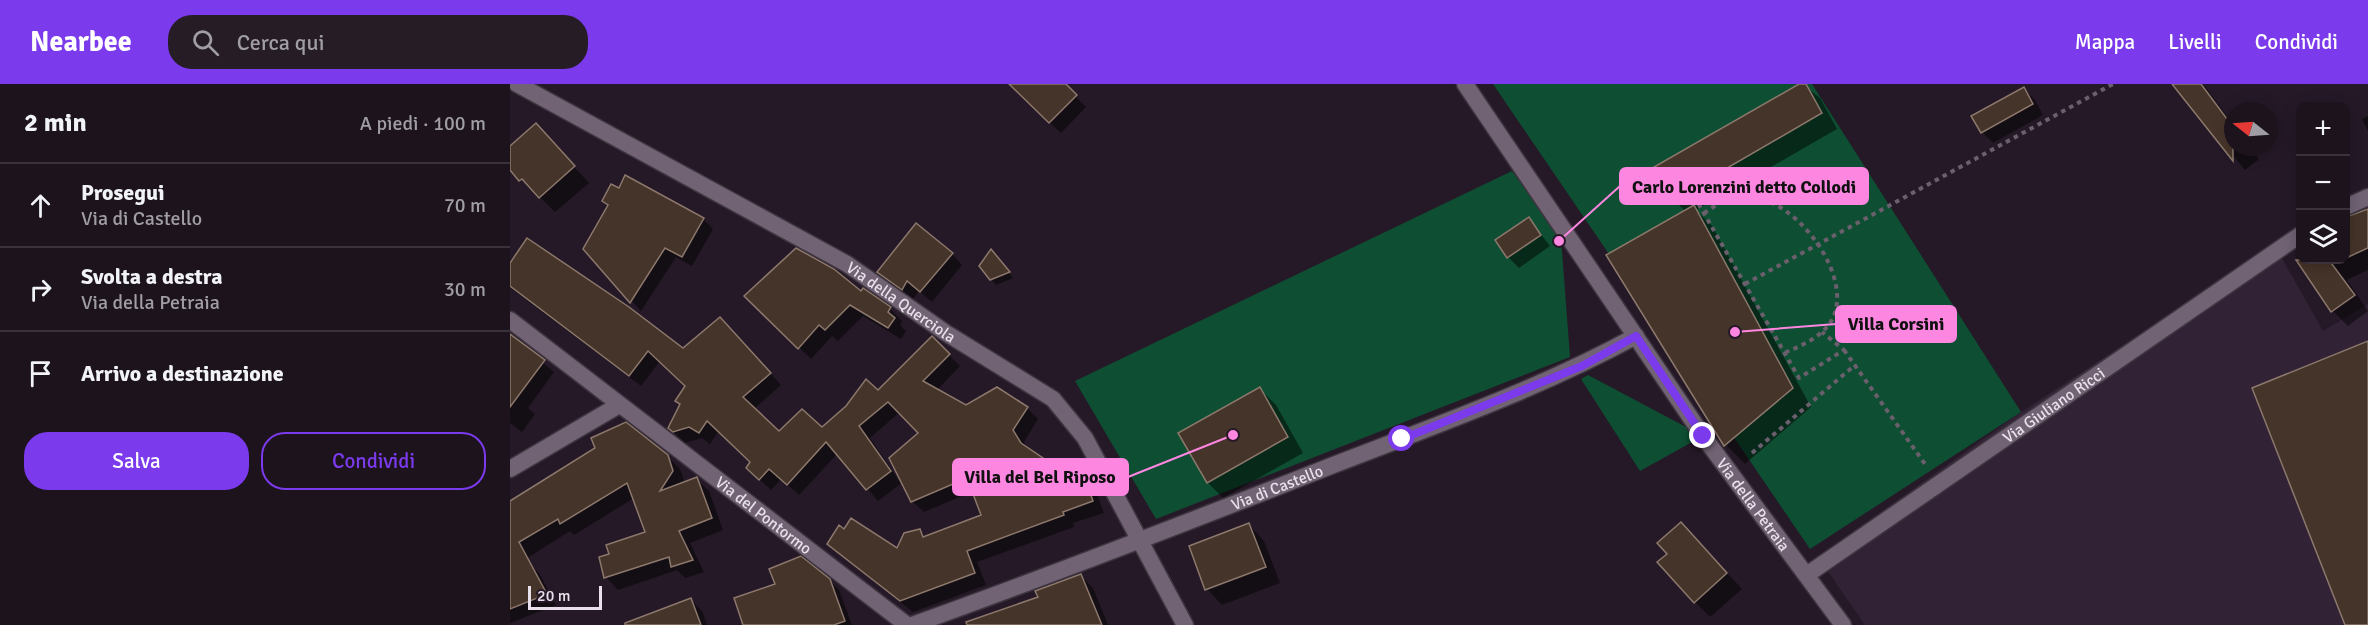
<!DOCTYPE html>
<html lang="it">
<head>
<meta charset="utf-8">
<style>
	:root { --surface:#1c131d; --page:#251c26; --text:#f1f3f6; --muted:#a09ea4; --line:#3a323b; --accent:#7c3aed }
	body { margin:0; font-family:Signika,sans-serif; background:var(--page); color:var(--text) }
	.controls { position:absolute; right:18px; top:18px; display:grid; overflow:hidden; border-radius:12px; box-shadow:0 3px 15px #0003 }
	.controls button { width:54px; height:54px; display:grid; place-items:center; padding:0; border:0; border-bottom:2px solid var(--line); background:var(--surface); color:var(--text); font:30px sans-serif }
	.compass { position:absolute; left:1714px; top:18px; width:54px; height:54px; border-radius:50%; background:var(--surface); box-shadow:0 3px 15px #0003; rotate:287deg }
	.scale { position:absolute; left:18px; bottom:15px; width:74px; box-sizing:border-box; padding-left:6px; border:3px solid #e8e0ea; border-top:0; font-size:16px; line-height:21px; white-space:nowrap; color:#e8e0ea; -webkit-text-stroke:4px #251927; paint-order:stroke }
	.stop { position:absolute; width:18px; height:18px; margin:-14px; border:4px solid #7c3aed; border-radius:50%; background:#fff }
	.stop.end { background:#7c3aed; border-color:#fff; box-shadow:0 2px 6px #0008 }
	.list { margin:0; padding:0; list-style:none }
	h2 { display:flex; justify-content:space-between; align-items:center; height:78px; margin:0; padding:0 24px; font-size:26px }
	h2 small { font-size:20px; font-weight:400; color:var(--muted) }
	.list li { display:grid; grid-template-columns:39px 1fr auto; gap:18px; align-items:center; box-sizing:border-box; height:84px; padding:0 24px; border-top:2px solid var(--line) }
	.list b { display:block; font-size:22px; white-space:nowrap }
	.list p { margin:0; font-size:20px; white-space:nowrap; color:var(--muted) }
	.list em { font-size:20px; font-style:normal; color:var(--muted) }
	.actions { display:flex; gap:12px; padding:18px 24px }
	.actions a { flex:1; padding:14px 0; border:2px solid var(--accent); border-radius:24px; text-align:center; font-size:21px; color:var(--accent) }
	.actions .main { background:var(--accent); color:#fff }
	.icon { flex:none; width:33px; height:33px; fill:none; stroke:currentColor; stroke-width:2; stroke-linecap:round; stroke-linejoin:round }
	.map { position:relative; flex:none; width:1858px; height:541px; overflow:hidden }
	header { display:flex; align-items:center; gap:36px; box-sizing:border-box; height:84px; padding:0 30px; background:var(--accent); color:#fff }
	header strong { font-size:28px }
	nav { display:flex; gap:33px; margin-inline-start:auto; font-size:21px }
	.search { width:420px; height:54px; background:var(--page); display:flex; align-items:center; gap:15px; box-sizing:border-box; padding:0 21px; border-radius:24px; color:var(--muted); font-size:22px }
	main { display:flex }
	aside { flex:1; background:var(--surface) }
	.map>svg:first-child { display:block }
</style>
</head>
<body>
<header>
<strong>Nearbee</strong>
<div class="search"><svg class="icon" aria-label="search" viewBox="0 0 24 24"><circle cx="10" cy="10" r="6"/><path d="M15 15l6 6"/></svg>Cerca qui</div>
<nav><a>Mappa</a><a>Livelli</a><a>Condividi</a></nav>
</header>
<main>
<aside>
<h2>2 min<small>A piedi · 100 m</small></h2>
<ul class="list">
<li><svg class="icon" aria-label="ahead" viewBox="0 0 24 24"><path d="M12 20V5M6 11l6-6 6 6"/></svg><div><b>Prosegui</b><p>Via di Castello</p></div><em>70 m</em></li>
<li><svg class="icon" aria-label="right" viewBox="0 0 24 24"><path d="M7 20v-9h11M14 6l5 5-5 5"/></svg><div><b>Svolta a destra</b><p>Via della Petraia</p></div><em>30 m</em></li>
<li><svg class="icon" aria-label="arrive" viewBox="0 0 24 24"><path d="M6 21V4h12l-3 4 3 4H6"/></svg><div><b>Arrivo a destinazione</b></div></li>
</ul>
<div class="actions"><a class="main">Salva</a><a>Condividi</a></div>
</aside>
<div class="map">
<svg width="1858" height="541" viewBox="0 0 1858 541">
	<rect width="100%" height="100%" fill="#251927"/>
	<!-- built -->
	<polygon fill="#322235" points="1765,162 1813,247 1858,220 1858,541 1355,541 1308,473 1511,328"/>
	<!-- green -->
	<g fill="#0e4e32">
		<polygon points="983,0 1302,0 1511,328 1300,465"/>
		<polygon points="1002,87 1051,154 1060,273 646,435 565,297"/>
		<polygon points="1078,291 1193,352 1130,387 1071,295"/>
	</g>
	<!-- shadow -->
	<g fill="#0007" fill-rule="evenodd">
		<polygon points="517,0 553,0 576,23 551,49 509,8"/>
		<polygon points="1292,0 1310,14 1327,45 1186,126 1202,142 1301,323 1235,380 1216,361 1098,172 1176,128 1163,115"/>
		<polygon points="1664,0 1693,0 1723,40 1723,63 1740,63 1749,75 1735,86"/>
		<polygon points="1514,5 1525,16 1533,31 1483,59 1472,48"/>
		<polygon points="1858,32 1858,47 1852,35"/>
		<polygon points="26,41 79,99 45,128 0,84 0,64"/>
		<polygon points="99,121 193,135 203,145 182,182 166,173 131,227 75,165"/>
		<polygon points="1858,126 1858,186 1837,196 1858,227 1838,242 1823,227 1785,171 1790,167 1790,176 1836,176 1836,134"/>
		<polygon points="1019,135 1040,162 1009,184 998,173"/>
		<polygon points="442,170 452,181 422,218 409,207 403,215 369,188"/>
		<polygon points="486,172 503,194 486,201 481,195"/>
		<path d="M0,176L173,266L221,246L271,301L244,325L269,349L312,345L368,308L422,254L450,282L427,306L456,323L517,324L528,335L514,358L518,366L545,389L562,382L573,390L584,402L594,429L563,439L564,443L467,478L476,501L403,528L318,460L388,466L410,447L416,453L473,432L464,407L414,428L402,417L393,398L368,417L328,369L289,411L271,395L261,406L249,395L241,378L209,347L200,360L192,354L175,359L160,344L171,322L167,317L177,302L150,277L131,302L0,204ZM390,328L410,349L390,398L360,354Z"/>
		<polygon points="352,209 380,225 392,237 390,241 396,247 391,255 353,232 328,257 322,252 301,275 236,212"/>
		<polygon points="0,252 44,288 18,324 25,330 12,348 0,339"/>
		<polygon points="750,305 766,321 793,369 713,414 698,399"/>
		<polygon points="157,372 170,385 175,399 186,395 199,407 213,446 180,459 194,488 175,494 167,486 108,506 96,493 91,474 101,471 137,449 124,414 64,451 60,447 0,485 0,419"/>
		<polygon points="739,441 754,457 770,499 712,521 697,505"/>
		<polygon points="1186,456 1232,505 1200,533 1185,518"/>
		<polygon points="18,478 29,489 46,521 0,539 0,492"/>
		<polygon points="571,492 583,504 598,541 454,541 530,514"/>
		<polygon points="319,496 329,506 342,541 235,541"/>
		<polygon points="181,516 192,527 197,541 131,541"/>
	</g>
	<!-- building -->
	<g fill="#453429" stroke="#8c786c" stroke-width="1.5">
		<polygon points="499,0 556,0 567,11 539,39"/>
		<polygon points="1289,0 1296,0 1312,29 1162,116 1144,83"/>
		<polygon points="1662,0 1691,0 1723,43 1723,77"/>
		<polygon points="1514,3 1523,20 1471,49 1461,32"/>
		<polygon points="26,39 65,82 29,114 12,95 9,97 0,86 0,62"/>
		<polygon points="115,91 194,134 172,173 155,164 120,219 73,165 98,121 92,117 101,100 109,104"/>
		<polygon points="1184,121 1283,304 1214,362 1096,171"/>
		<polygon points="1858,125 1858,164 1836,174 1836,133"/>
		<polygon points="1019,133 1031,151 997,174 985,156"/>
		<polygon points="406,139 443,169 410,208 397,197 392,206 367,188"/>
		<polygon points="17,154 119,223 173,264 210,233 261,289 233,313 269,347 292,325 312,343 336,322 356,295 368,306 422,252 440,270 413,297 456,321 487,303 518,323 503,346 511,359 533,374 538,390 562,381 566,391 573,389 583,417 553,428 554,431 457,467 465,489 390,517 317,460 329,441 334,445 341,434 387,464 394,449 410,445 413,453 471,431 457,394 401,418 379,374 408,349 378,318 349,342 381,387 356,406 316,358 277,401 259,385 249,396 236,384 240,378 197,337 189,349 179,343 163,348 158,344 170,320 165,317 175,302 138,267 119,292 0,202 0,179"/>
		<polygon points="286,164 324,185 351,207 353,204 381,223 378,228 385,234 378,244 340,221 315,246 309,241 288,265 234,212"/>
		<polygon points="481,165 500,188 480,196 469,182"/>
		<polygon points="1786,176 1819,176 1845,211 1821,228"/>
		<polygon points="0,250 35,276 0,323"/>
		<polygon points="1858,257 1858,541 1835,541 1742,304"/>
		<polygon points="750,303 778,353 697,399 668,349"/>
		<polygon points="116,338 158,371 163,387 150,407 187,393 202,434 169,447 183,476 161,483 159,473 94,494 89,473 99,470 96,461 135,448 117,399 50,440 48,435 9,458 37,510 0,525 0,417 85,364 81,354"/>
		<polygon points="1171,438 1217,489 1184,519 1147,478 1157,470 1147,459"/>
		<polygon points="739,439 756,483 695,506 679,462"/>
		<polygon points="291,472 320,495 335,537 324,541 233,541 224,514 265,500 259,485"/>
		<polygon points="571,490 592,541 457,541 456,538 528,513 525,507"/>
		<polygon points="181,514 191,541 115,541 115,539"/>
	</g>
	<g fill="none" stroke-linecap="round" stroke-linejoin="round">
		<defs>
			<g id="minor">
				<path id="s1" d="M7,0L337,180L436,249L543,315L575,354L675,541"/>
				<path id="s2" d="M955,0L1193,352L1333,541"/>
				<polyline points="1836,123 1858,113"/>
				<path id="s3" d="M0,236L397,541"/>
				<polyline points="0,385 109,321"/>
				<path id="s4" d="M1298,490L1790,151"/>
				<path id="s5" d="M402,541C545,490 686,435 826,380C927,341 1031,304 1126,252"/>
			</g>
		</defs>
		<!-- minor casing -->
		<use href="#minor" stroke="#3e3540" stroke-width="19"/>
		<!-- path -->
		<g stroke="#6a5f6c" stroke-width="4" stroke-dasharray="4.5 4.5" stroke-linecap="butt">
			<polyline points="1184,112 1289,294 1334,266 1312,248"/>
			<path d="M1194,129C1201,125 1209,118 1217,115C1275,91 1360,203 1314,246C1303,257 1288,263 1274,269"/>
			<polyline points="1235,200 1603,0"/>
			<polyline points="1334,266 1415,380"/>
			<polyline points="1242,369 1345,281"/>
		</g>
		<!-- minor -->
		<use href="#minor" stroke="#716374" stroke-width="16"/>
	</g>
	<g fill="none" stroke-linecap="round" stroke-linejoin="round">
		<!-- route -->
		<polyline stroke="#7c3aed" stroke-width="8" points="892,355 1072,282 1126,252 1193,352"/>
	</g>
	<g text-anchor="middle" stroke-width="4.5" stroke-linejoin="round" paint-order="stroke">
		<!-- street labels -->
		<g font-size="16" fill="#e8e0ea" stroke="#251927">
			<text dy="6" stroke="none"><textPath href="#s1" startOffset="442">Via della Querciola</textPath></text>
			<text dy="6" stroke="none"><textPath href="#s4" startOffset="298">Via Giuliano Ricci</textPath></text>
			<text dy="6" stroke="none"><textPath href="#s5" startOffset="390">Via di Castello</textPath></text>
			<text dy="6" stroke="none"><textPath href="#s2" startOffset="510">Via della Petraia</textPath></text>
			<text dy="6" stroke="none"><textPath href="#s3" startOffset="320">Via del Pontormo</textPath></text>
		</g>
	</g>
	<!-- callouts -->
	<path fill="none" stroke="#fd86e1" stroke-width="2" d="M1049 157L1110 102M1225 248L1326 240M723 351L618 393"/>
	<g fill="#fd86e1" stroke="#251927" stroke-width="2">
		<circle cx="1049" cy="157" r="6"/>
		<circle cx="1225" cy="248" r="6"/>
		<circle cx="723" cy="351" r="6"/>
	</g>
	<g fill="#fd86e1" stroke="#fd86e1" stroke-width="2">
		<rect x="1110" y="84" width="248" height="36" rx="6"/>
		<rect x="1326" y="222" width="120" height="36" rx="6"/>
		<rect x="443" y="375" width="175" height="36" rx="6"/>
	</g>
	<g font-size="18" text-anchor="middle" font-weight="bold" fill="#111">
		<text x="1234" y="109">Carlo Lorenzini detto Collodi</text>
		<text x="1386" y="246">Villa Corsini</text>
		<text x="530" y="399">Villa del Bel Riposo</text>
	</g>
</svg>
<div class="controls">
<button>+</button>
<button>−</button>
<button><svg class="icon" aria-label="layers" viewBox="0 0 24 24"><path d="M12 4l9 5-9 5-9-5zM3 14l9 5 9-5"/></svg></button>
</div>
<svg class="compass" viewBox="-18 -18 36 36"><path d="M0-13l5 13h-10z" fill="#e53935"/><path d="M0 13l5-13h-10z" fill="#a09ea4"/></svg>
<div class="scale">20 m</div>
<div class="stop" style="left:892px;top:355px"></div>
<div class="stop end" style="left:1193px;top:352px"></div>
</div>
</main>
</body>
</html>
